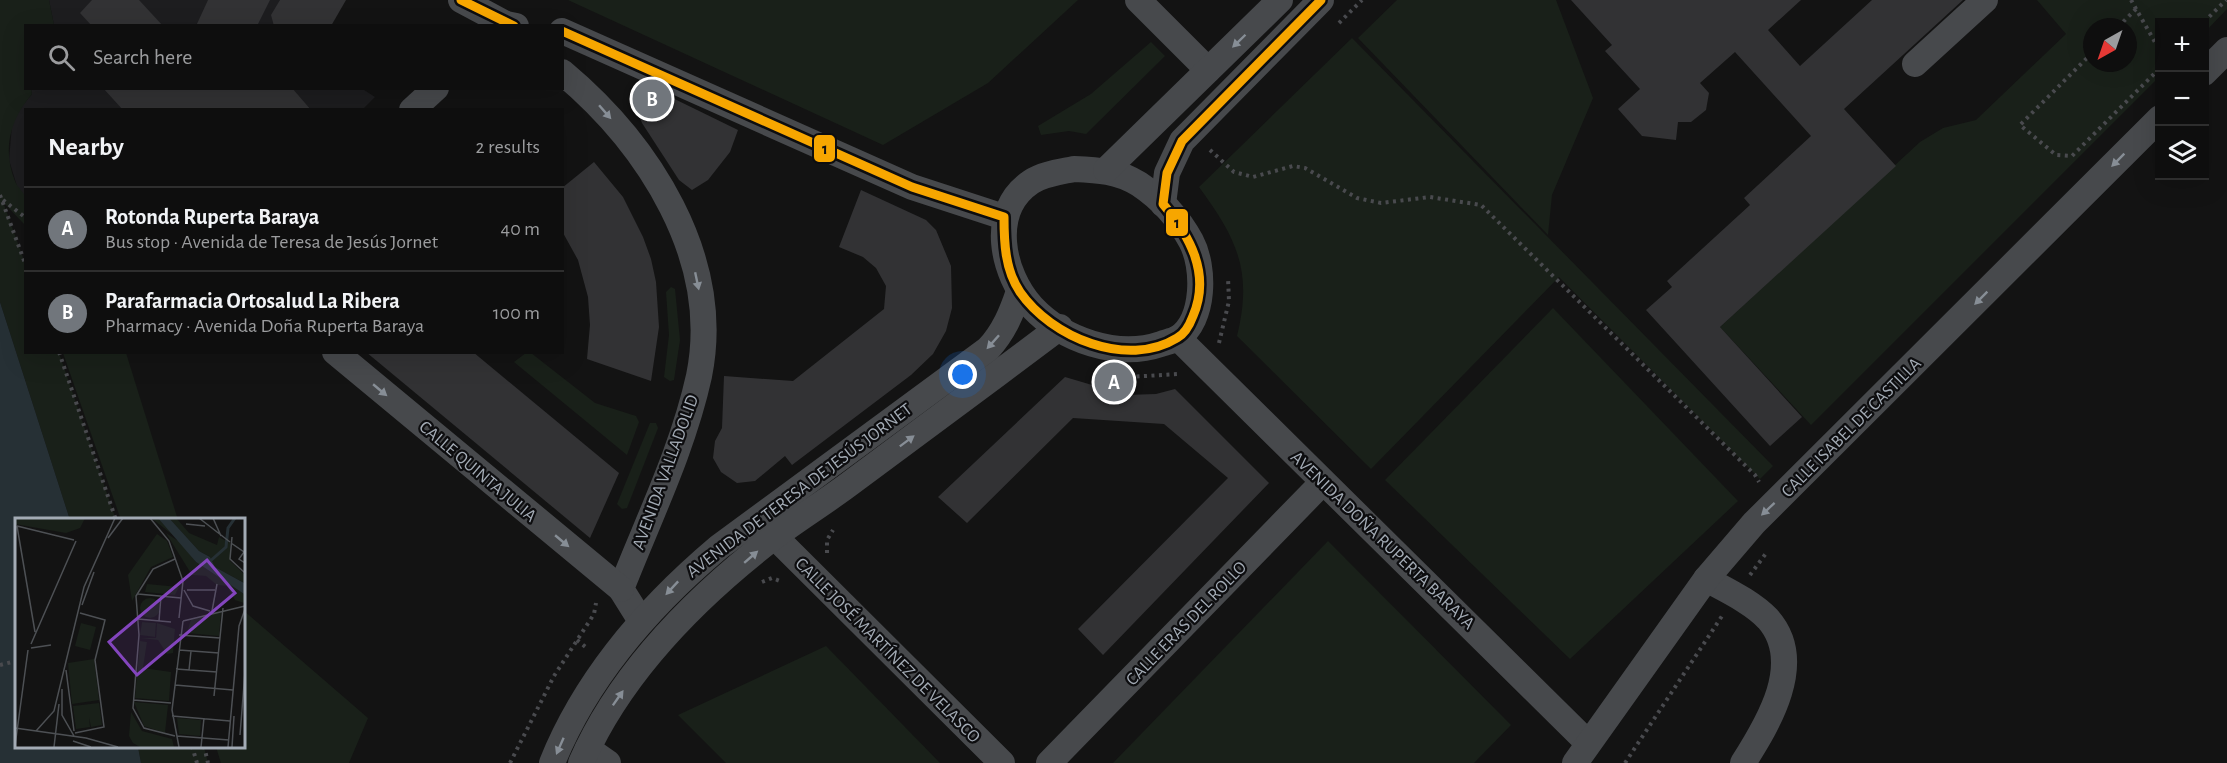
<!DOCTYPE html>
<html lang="en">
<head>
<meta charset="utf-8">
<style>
	:root { --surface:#0e0e0e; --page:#1c1c1c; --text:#f1f3f6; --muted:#9b9c9e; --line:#2e2e2e; --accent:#71767c }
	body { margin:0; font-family:"Alegreya Sans",sans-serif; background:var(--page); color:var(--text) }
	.controls { position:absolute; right:18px; top:18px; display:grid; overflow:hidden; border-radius:0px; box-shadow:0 6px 24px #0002 }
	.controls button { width:54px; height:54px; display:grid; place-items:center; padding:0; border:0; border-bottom:2px solid var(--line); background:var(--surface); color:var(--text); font:30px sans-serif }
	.compass { position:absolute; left:2083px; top:18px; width:54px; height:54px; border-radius:50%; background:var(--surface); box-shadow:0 6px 24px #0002; rotate:220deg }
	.you { position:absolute; left:963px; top:375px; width:21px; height:21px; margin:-15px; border:4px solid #fff; border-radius:50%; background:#1a73e8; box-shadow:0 0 0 9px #1a73e833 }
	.badge { display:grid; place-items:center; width:39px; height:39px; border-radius:50%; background:var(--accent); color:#fff; font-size:20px; font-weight:700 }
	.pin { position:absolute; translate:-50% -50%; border:3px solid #fff; box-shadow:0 2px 6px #0006 }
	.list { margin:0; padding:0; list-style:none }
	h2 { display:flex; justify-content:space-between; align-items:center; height:78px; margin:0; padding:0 24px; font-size:26px }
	h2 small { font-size:20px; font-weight:400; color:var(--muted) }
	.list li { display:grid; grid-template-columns:39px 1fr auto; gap:18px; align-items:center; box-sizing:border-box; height:84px; padding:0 24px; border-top:2px solid var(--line) }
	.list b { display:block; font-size:22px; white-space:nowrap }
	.list p { margin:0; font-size:20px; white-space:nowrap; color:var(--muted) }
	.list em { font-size:20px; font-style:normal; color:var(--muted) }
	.icon { flex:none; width:33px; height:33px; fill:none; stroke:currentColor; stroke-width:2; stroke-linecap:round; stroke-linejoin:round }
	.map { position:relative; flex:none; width:2227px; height:763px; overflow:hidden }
	.search { position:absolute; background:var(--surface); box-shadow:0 6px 24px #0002; left:24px; top:24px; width:540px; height:66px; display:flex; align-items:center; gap:15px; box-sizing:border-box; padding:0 21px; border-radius:0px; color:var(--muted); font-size:22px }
	.panel { position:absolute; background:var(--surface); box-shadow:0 6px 24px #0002; left:24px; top:108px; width:540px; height:246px; border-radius:0px }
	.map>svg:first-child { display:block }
</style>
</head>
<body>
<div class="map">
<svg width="2227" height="763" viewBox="0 0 2227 763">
	<rect width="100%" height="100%" fill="#131313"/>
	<!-- built -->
	<g fill="#1d1d1f">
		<polygon points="49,0 280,0 274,26 54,25"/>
		<polygon points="361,88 375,97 362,110 26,110 25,197 17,186 9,160 12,125 18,111 32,94 31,89"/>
	</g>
	<!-- green -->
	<g fill="#192019" fill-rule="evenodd">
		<path d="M0,0H49L54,25L26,26V88L31,89L32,94C10,120 2,149 15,181C17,187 23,191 25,197C28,204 26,217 25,225L3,202L25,263L26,352L59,353L116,520H70L0,302Z"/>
		<polygon points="568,0 1078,0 988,83 883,145"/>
		<polygon points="1397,0 1556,0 1593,98 1552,195 1548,235 1358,38"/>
		<path d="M2037,0H2227V9L2205,32L2204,22H2160L2159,77L1811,425L1720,327L1920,142L1943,128L1976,120L2066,34ZM2092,27H2128V63H2092Z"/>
		<path d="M1352,38L1773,466L1760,479L1559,277L1371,469L1237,336C1253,271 1237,239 1199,187Z"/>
		<polygon points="1151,42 1165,56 1086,134 1069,131 1041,135 1038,126 1091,94"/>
		<polygon points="671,287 675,289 680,340 674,380 670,381 664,377 669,335 666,292"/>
		<polygon points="1553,308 1738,501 1570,659 1385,480"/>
		<polygon points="63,353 126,353 178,520 121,520"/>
		<polygon points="526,353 531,353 595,403 636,416 639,422 627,455 514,362"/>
		<polygon points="650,423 656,423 658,428 627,508 622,509 617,504"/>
		<polygon points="1328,541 1511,725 1474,763 1113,763"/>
		<polygon points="243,610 368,718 349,763 221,763 216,747 243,746"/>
		<polygon points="826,646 940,763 726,763 678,715"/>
		<polygon points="138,747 204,747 208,763 141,763"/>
	</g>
	<!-- water -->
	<polygon fill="#263035" points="0,302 70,520 16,520 16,746 138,747 141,763 0,763"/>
	<!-- building -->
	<g fill="#323234">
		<polygon points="92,0 139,0 163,26 92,26 80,13"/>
		<polygon points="208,0 270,0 257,26 196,26"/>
		<polygon points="280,0 346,0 331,26 274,26 271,15"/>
		<polygon points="1571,0 1801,0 1768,30 1800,66 1872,0 1963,0 1844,109 1896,166 1720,327 1802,417 1770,446 1646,310 1672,287 1667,281 1750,205 1744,198 1811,136 1735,52 1700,83 1709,93 1706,110 1691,122 1678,122 1676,140 1642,136 1618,109 1640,89 1605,51 1612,45"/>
		<polygon points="650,87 738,130 730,152 708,180 692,190 679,180 642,123 636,108"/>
		<polygon points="103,88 292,88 311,110 123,110"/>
		<polygon points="594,162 623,197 643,237 651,259 656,282 659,327 651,381 587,359 590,325 588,297 578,260 562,231 562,188"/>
		<polygon points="861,190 926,220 936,230 951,266 952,308 946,331 933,354 911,375 792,465 785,456 755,481 737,483 721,472 713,458 715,441 722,428 724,376 793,381 884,309 886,286 876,268 863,257 839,247"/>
		<polygon points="366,352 473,352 619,473 590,538"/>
		<polygon points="1065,377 1126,395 1156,394 1175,389 1269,483 1103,655 1078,629 1228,478 1164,424 1073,418 967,523 938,497"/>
	</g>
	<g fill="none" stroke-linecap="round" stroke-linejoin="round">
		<!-- path -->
		<g stroke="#494a4e" stroke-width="4" stroke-dasharray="3 4.5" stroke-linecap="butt">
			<polyline points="2131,0 2160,51"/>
			<polyline points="2204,22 2226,0"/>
			<polyline points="1339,23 1362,0"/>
			<polyline points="2118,27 2136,9"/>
			<polyline points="2092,53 2020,125 2056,155 2072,156 2160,68"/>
			<polyline points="1210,150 1234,172 1253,177 1293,166 1305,168 1357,198 1381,203 1430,197 1481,205 1755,475 1759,482"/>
			<polyline points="0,195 26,266"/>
			<polyline points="3,200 26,218"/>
			<polyline points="1219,343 1229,301 1228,278"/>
			<polyline points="59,352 116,520"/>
			<polyline points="1129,377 1178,374"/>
			<polyline points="827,553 827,540 833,530"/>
			<polyline points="1750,575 1767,552"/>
			<polyline points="762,582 772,578 780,581"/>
			<polyline points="577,640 588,649"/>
			<polyline points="0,665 16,661"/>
			<polyline points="192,746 197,763"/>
			<polyline points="204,746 208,763"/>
			<polyline points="510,763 554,676 594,614 596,603"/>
			<polyline points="1625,763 1722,616"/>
		</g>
		<!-- minor -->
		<g stroke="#47494c" stroke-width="26">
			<polyline points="461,0 506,24 516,26"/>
			<polyline points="1138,0 1208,70"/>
			<polyline points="562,31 912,187 1004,217"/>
			<polyline points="1915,64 1985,0"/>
			<path d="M562,72C648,144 723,258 699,376C683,449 648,520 621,589L641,621"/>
			<polyline points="2204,73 2227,50"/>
			<polyline points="412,110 436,88"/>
			<path d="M1074,169C1098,170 1118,171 1139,184C1160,198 1179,219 1191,241C1205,267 1205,320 1178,338C1173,341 1166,342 1161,344C1117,359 1063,340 1032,307C1002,274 988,211 1031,182C1043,174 1060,172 1074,169Z"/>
			<polyline points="1106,170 1280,0"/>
			<polyline points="1163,204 1167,173 1182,141 1321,0"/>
			<polyline points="1178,338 1588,743"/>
			<polyline points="335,352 621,589"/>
			<polyline points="775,537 1002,763"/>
			<path d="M1706,579C1726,590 1752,602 1768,619C1806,662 1768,724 1743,763"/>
			<polyline points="588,749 608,763"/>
			<path d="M552,763C587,676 649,606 719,547L988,349C1004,332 1012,312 1019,291"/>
			<path d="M581,763C621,671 696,597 774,537C799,518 827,501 852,482C922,430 991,379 1060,327"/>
			<polyline points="1049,763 1323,482"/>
			<polyline points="1575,763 1706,579 1754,523 2160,118"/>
		</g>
		<defs>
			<g id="bus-1">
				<polyline points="461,0 514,26"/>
				<path d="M562,31L912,187L1004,217C1004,242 1005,270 1020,292C1051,337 1127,369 1177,338C1185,334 1190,324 1193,316C1211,274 1190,236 1163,204L1167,173L1182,141L1321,0"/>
			</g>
		</defs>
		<!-- bus-1 casing -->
		<use href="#bus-1" stroke="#0d0d0f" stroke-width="14"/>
		<!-- bus-1 -->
		<use href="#bus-1" stroke="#f7a600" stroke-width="9"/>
	</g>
	<!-- one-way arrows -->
	<defs><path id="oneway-solid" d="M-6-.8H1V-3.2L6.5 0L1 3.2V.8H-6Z" transform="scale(1.5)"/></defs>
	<g fill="#878e96">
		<use href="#oneway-solid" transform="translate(1239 41) rotate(136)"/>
		<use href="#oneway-solid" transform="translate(605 112) rotate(49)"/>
		<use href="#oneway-solid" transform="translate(2118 160) rotate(135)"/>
		<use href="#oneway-solid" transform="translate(697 281) rotate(78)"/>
		<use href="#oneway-solid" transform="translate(1981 298) rotate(135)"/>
		<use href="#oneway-solid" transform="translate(993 342) rotate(132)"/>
		<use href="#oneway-solid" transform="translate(380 390) rotate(40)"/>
		<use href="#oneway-solid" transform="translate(907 441) rotate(-37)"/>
		<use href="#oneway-solid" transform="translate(1768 509) rotate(137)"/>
		<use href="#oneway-solid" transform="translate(562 541) rotate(40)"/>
		<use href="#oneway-solid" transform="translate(751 557) rotate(-41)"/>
		<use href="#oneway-solid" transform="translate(672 588) rotate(133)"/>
		<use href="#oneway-solid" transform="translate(618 698) rotate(-55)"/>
		<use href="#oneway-solid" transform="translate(560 746) rotate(114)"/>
	</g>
	<g text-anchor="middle" stroke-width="4.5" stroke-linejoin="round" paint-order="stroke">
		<!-- street labels -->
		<g font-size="18" fill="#a3abb5" stroke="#0d0d0f">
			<text transform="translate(1851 427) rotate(-45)" y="6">CALLE ISABEL DE CASTILLA</text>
			<text transform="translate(478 471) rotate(40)" y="6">CALLE QUINTA JULIA</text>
			<text transform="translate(665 472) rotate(-70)" y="6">AVENIDA VALLADOLID</text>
			<text transform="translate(799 490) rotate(-37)" y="6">AVENIDA DE TERESA DE JESÚS JORNET</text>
			<text transform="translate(1383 540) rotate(44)" y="6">AVENIDA DOÑA RUPERTA BARAYA</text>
			<text transform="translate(1186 623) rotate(-46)" y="6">CALLE ERAS DEL ROLLO</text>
			<text transform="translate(888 650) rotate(45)" y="6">CALLE JOSÉ MARTÍNEZ DE VELASCO</text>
		</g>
	</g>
	<!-- overview -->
	<g transform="translate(15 518)">
		<rect width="230" height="230" fill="#131313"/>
		<path d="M0,0H70L65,10L51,15L0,6ZM136,0H143L156,12L181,44L229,76V85L220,82L212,68L202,67L191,58L177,57L151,15L163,23L162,20ZM154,0H167L162,1L174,15L202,27L204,19L215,25V43L229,56V65L200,49L195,39L184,33ZM142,16L152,23L158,39L136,49L117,83L113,57ZM132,66L164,69L160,77L130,74ZM125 90a10 10 0 1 1 20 0a10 10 0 1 1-20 0ZM206,93L204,118L172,115L176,101ZM127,104L141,105L140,119L125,117ZM66,105L81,109L75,132L60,128ZM142,105L160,111L158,135L152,136L143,122L125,120H141ZM125,123L132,124L128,150L156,154L154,183L120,180ZM79,141L84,182L57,186L53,145ZM119,184L153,187L150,215L129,208ZM84,185L87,207L76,209L74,199L75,209L61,211L58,188ZM116,194L127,213L157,221L159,229H125L118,225L114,218ZM162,200L186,202L185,218L164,216Z" fill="#192019"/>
		<path d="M143,0H154L184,33L195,39L200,49L229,65V76L181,44Z" fill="#263035"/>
		<path fill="none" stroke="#263035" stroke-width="3" d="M193,45L211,29L213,10L220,0"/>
		<path fill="none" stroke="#4d5054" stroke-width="1.5" d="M135,0L154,23L168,63L164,100M184,0L215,24M198,0L206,18M171,6L190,8M2,8L20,114M2,8L59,22M217,19L215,41L230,55M93,20L108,0M216,25L229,34L224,41L230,45M169,72L178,88L195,93M172,72H200M123,76L166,80M67,87L79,54M197,93L202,66M123,101L156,104M144,103L146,78M168,103L230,88M164,117L205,120M16,126L61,23M16,130L36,127M164,132L204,135M161,151L202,154M51,152L59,213M174,152L176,133M160,167L218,172M47,171V197L59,218M199,178L208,90M118,182L156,185M157,198L215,203M0,210L71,220L103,229M21,213L39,193L69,69L100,0M60,215L89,209L80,142L90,102L65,95M225,217L230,154M160,218L129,210L118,190L124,117L121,78L138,51L160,41M162,218L214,222M58,223L76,229M0,228L13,132M39,229L44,186M164,229L157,192L168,103M186,229L189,200M213,229L224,108L230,91M217,229L219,198"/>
		<path fill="#8345bd" fill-opacity="0.15" stroke="#8345bd" stroke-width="3" d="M192,42L220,75L122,157L94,124Z"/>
		<rect width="230" height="230" fill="none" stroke="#a3abb5" stroke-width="3"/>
	</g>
	<g stroke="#0d0d0f" stroke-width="2">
		<rect x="813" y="134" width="23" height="29" rx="6" fill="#f7a600"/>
		<rect x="1165" y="208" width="24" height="29" rx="6" fill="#f7a600"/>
	</g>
	<g font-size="16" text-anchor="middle" font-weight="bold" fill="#111">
		<text x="825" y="154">1</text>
		<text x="1177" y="228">1</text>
	</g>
</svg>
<div class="controls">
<button>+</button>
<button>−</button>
<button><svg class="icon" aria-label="layers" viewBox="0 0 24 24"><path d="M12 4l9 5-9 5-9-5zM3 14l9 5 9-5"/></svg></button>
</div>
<svg class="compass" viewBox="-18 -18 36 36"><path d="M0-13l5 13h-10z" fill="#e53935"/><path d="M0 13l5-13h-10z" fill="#9b9c9e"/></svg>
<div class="you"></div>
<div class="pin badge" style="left:1114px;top:382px">A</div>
<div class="pin badge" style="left:652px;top:99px">B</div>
<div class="search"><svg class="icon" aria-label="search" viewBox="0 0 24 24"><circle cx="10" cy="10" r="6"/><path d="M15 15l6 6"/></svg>Search here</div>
<section class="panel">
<h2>Nearby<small>2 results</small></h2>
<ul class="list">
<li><span class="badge">A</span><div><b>Rotonda Ruperta Baraya</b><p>Bus stop · Avenida de Teresa de Jesús Jornet</p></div><em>40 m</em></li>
<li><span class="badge">B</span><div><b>Parafarmacia Ortosalud La Ribera</b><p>Pharmacy · Avenida Doña Ruperta Baraya</p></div><em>100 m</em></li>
</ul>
</section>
</div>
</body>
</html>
